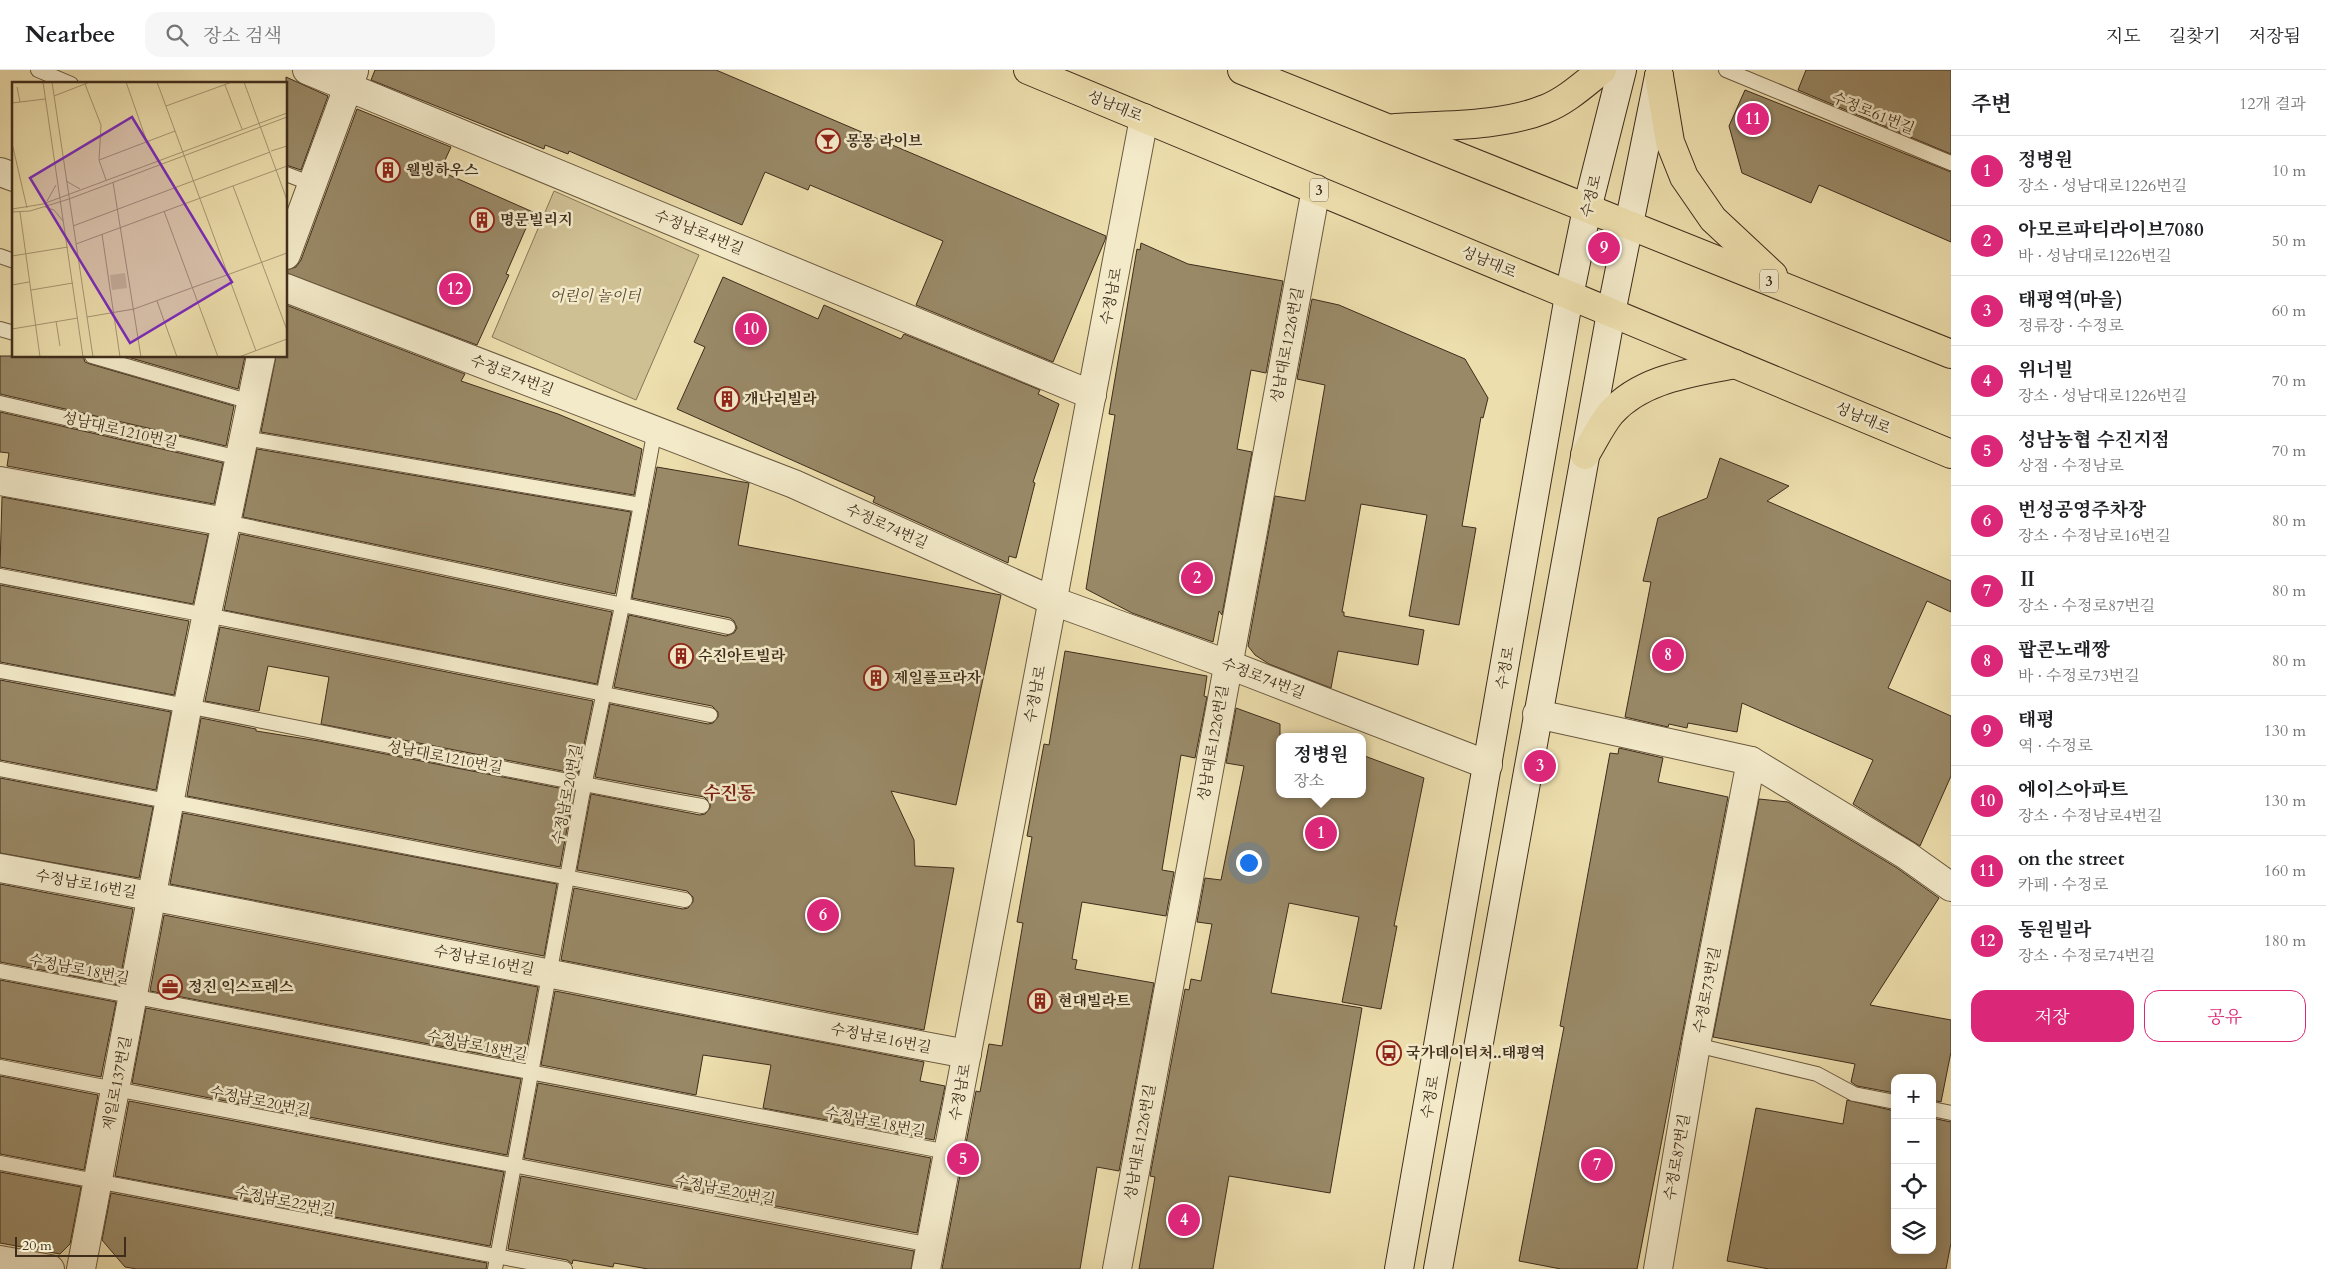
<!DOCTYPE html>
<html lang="ko">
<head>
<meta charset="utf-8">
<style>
	:root { --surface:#fff; --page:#f6f6f6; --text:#202124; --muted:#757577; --line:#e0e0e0; --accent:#db2777 }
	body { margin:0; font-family:Cardo,"Noto Serif KR",serif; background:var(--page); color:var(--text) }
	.controls { position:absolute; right:15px; bottom:15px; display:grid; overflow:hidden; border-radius:10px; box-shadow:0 2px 12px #0003 }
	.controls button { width:45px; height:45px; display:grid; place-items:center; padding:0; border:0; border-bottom:1px solid var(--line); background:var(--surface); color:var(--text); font:25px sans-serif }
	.scale { position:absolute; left:15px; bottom:12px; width:111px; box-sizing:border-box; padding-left:5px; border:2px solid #3f2d1c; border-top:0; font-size:14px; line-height:18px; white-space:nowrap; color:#3f2d1c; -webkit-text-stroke:4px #f3eaca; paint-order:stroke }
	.you { position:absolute; left:1248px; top:792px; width:18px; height:18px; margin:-12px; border:4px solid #fff; border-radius:50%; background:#1a73e8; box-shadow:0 0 0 8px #1a73e833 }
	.badge { display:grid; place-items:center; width:32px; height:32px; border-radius:50%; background:var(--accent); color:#fff; font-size:16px; font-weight:700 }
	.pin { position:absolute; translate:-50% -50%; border:2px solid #fff; box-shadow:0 1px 5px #0006 }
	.popup { position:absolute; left:1276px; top:663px; width:90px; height:65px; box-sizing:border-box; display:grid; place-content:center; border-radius:10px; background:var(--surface); filter:drop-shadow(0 1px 4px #0005); font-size:16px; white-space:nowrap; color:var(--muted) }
	.popup b { font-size:19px; color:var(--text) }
	.popup::after { content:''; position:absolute; left:50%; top:100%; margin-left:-10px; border:10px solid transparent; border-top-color:var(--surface) }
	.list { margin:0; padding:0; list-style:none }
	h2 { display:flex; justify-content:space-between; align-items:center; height:65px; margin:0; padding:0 20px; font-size:21px }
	h2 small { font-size:16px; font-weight:400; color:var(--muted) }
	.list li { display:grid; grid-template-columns:32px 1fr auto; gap:15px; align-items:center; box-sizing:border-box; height:70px; padding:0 20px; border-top:1px solid var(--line) }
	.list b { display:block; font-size:19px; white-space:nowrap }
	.list p { margin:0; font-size:16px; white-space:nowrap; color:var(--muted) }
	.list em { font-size:16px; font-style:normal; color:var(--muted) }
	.actions { display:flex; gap:10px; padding:15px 20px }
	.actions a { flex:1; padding:11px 0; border:1px solid var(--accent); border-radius:15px; text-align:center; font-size:18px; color:var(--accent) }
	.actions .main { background:var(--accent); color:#fff }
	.icon { flex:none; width:28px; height:28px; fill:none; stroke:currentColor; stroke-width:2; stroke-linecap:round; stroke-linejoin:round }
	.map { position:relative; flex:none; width:1951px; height:1199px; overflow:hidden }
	header { display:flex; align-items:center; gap:30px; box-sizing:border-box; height:70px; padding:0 25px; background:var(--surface); border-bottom:1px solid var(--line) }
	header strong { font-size:24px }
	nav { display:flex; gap:28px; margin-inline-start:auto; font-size:18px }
	.search { width:350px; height:45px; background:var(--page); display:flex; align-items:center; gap:12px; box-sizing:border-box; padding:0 18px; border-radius:15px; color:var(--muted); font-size:19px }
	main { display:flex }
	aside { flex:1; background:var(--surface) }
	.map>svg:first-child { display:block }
</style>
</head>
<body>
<header>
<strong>Nearbee</strong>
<div class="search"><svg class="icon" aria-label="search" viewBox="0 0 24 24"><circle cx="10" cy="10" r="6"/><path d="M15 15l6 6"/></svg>장소 검색</div>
<nav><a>지도</a><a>길찾기</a><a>저장됨</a></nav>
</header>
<main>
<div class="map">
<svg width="1951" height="1199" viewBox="0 0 1951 1199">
	<rect width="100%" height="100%" fill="#eddead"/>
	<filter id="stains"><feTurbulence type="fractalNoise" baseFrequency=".004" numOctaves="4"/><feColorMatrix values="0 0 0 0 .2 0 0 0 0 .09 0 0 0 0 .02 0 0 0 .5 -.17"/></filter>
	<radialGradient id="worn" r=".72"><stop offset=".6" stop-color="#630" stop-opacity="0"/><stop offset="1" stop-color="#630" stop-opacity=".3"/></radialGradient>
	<!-- green -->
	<polygon fill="#cfc094" stroke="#877658" points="554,121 699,185 636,330 492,267"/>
	<!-- building -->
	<g fill="#998967" stroke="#3f2d1c">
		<polygon points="375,0 716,0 1106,166 1105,170 1053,292 916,235 943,171 810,115 808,120 765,102 742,155 569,81 568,84 545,75 544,79 371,10"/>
		<polygon points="1806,0 1951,0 1951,84 1798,20"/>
		<polygon points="286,7 328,26 301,100 286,95"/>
		<polygon points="1745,20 1951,102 1951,172 1819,115 1811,133 1742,103 1729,56"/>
		<polygon points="357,39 451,77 440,101 533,142 506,204 509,205 477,275 286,203 286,200 296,197 301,190"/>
		<polygon points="1141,173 1188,194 1283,211 1266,303 1251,300 1237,379 1252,382 1222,545 1219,541 1213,572 1132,543 1086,519 1115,345 1109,344 1137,179 1140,180"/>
		<polygon points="723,207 818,249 824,235 901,269 904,264 1040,320 1038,324 1059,334 1033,412 1035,413 1016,488 1009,486 1008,493 873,432 875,427 677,339 705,277 694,272"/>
		<polygon points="1312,229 1339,235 1465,289 1488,328 1483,348 1481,347 1462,456 1476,458 1459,555 1409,546 1427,445 1361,434 1342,542 1344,542 1344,546 1424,560 1418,595 1338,581 1331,618 1269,594 1255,585 1248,576 1275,426 1305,431 1325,315 1297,309"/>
		<polygon points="286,235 465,304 461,311 558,344 642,379 634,425 261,362 276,286 286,286"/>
		<polygon points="0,286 83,286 85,292 90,294 234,336 226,376 0,324"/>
		<polygon points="124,286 245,286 238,319"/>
		<polygon points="0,342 223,393 214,434 7,396 9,383 0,382"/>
		<polygon points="257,379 631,442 615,524 243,447"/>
		<polygon points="1720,388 1789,416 1767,431 1951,511 1951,542 1927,531 1888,618 1951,646 1951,706 1920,776 1853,734 1873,690 1742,633 1737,662 1688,653 1687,658 1669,654 1668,657 1625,647 1651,512 1643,511 1658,448 1707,428"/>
		<polygon points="657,397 749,413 738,475 1001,525 956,735 891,721 914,770 915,796 954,798 924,960 561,890 574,818 683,839 688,838 693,832 693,827 687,821 577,800 591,724 700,745 705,744 710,738 710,733 704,727 595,707 610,634 708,654 713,653 718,647 718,642 712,636 614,617 629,545 726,566 734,563 737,558 734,551 730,548 632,528"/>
		<polygon points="2,427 208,465 193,534 0,497"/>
		<polygon points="240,464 612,542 597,614 224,540"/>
		<polygon points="0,515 189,551 174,625 0,592"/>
		<polygon points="220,557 593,631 578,704 321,654 329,607 268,596 259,641 205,631"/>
		<polygon points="1065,581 1207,606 1204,626 1207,627 1195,688 1181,685 1162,800 1174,802 1166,846 1082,832 1072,889 1077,890 1075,899 1154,913 1119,1101 1097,1097 1080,1199 942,1199 976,1021 980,1022 989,974 1002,976 1023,853 1017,852 1032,767 1027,766 1044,674 1049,675"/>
		<polygon points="0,610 171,642 156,720 0,690"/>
		<polygon points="1236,638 1280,654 1280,724 1362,724 1362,685 1424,708 1394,856 1397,856 1381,939 1342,932 1359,847 1289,833 1271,923 1362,938 1330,1123 1229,1106 1213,1199 1139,1199 1155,1107 1150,1106 1185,919 1189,920 1191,909 1201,911 1212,854 1197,852 1205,808 1221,810 1244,696 1226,693"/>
		<polygon points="201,648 256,659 256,661 319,671 574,721 560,797 187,726"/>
		<polygon points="1619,678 1663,688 1658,712 1728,727 1637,1199 1561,1199 1519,1191 1564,957 1560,956 1610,683 1618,684"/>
		<polygon points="0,708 153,737 139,808 0,783"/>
		<polygon points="1759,729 1788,732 1897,798 1939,828 1870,935 1951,950 1951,982 1941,1032 1932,1030 1932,1008 1895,1008 1895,1023 1857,1016 1851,1012 1855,994 1713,967"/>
		<polygon points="183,743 557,814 544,886 170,814"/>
		<polygon points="0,814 133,839 119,915 0,892"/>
		<polygon points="164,845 538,917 524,992 150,921"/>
		<polygon points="0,910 116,932 101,1007 0,988"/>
		<polygon points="555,921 924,992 920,1011 945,1016 934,1070 763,1038 771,995 703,985 696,1025 541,995"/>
		<polygon points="146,938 521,1009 507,1085 132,1013"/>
		<polygon points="0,1006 98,1025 84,1100 0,1084"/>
		<polygon points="538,1013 931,1088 917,1163 524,1088"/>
		<polygon points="1847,1030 1895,1041 1895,1180 1932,1180 1932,1048 1951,1052 1951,1173 1946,1199 1769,1199 1727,1191 1756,1038 1843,1054"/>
		<polygon points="129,1031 504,1102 490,1176 115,1106"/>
		<polygon points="0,1102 81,1117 70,1174 60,1184 0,1173"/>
		<polygon points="521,1106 914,1181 911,1199 648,1199 614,1193 613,1197 573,1190 572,1194 567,1190 508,1179"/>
		<polygon points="111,1123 487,1193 486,1199 137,1199 125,1197 102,1170"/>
	</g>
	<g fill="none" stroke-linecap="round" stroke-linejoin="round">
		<defs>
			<g id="lane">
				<polyline points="38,0 71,14"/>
				<polyline points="1726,0 1951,93"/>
				<polyline points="286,104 312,114"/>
				<polyline points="0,186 14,191"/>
				<polyline points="0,259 14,263"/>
				<polyline points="92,286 251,332"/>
				<polyline points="0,333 240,388"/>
				<polyline points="244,368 641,435"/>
				<polyline points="226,452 728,557"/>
				<polyline points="0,506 206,545 710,645"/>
				<path d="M0,601C235,643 468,694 702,736"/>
				<polyline points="0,699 685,830"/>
				<polyline points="0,901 948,1082"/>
				<polyline points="1696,975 1817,1004 1854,1024 1895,1032"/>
				<polyline points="0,997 931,1175"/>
				<polyline points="1932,1039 1951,1043"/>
				<polyline points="0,1093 565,1199"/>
				<polyline points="495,1199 582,726 622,536 655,359"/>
			</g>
			<g id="street">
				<polyline points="307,0 1092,325"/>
				<polyline points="0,102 14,107"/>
				<polyline points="286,185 354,1"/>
				<polyline points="286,218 794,414 1053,531 1227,594 1488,695"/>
				<polyline points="0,411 226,452"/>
				<polyline points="1537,644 1751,691 1906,785 1951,817"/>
				<path d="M0,798C323,857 644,924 967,984"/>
				<polyline points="0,1190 50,1199"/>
				<polyline points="81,1199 188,634 261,286"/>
				<polyline points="926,1199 1144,48"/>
				<polyline points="1117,1199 1316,119"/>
				<polyline points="1658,1199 1696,975 1751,691"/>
			</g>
			<g id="secondary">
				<polyline points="1399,1199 1569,226 1587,139 1622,0"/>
				<polyline points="1438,1199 1611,243 1659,6"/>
			</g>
			<g id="primary">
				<polyline points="1028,0 1951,384"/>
				<polyline points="1242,0 1951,284"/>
				<polyline points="1659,6 1670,72 1684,107 1713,149 1773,205"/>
				<path d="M1395,58C1442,55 1501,57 1545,39C1566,31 1584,14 1602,0"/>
				<path d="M1585,385C1593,372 1601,355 1611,343C1642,308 1692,303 1735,294"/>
			</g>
		</defs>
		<!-- lane casing -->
		<use href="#lane" stroke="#6a5940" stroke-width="16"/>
		<!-- street casing -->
		<use href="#street" stroke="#6a5940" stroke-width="30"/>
		<!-- secondary casing -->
		<use href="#secondary" stroke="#3f2d1c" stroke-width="30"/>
		<!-- primary casing -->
		<use href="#primary" stroke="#3f2d1c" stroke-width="30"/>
		<!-- lane -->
		<use href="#lane" stroke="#f3eaca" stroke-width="14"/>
		<!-- street -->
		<use href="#street" stroke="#f3eaca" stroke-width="28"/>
		<!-- secondary -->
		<use href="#secondary" stroke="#f3eaca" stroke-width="28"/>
		<!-- primary -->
		<use href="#primary" stroke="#eddead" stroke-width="28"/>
	</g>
	<!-- icons -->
	<defs>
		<symbol id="bar-ring" viewBox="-11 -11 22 22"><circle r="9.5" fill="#f3eaca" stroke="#8f2418" stroke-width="1.5"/><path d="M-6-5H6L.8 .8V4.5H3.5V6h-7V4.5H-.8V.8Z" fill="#8f2418"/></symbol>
		<symbol id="building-ring" viewBox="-11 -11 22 22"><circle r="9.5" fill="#f3eaca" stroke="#8f2418" stroke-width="1.5"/><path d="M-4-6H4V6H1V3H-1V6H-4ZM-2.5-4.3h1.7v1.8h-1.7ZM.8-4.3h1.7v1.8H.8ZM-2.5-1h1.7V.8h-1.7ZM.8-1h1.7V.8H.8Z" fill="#8f2418"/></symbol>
		<symbol id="office-ring" viewBox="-11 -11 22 22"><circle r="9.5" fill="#f3eaca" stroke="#8f2418" stroke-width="1.5"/><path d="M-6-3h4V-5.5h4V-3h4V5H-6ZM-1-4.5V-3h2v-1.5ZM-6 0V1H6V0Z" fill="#8f2418"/></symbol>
		<symbol id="bus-ring" viewBox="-11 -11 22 22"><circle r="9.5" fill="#f3eaca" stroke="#8f2418" stroke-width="1.5"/><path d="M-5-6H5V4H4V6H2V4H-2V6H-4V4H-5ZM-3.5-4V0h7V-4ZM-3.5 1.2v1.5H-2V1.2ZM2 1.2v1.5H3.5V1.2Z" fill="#8f2418"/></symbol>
	</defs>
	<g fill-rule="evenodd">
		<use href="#bar-ring" x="814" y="57" width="28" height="28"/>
		<use href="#building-ring" x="374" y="86" width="28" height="28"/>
		<use href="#building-ring" x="468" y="136" width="28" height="28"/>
		<use href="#building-ring" x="713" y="315" width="28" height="28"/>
		<use href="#building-ring" x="667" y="572" width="28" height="28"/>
		<use href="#building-ring" x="862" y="594" width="28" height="28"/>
		<use href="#office-ring" x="156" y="903" width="28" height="28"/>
		<use href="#building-ring" x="1026" y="917" width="28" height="28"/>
		<use href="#bus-ring" x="1375" y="969" width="28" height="28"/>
	</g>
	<g text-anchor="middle" stroke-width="5" stroke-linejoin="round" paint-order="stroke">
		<!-- shield labels -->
		<g fill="#f3eaca" stroke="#756650" stroke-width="1">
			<rect x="1310" y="108.5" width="18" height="23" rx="4"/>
			<rect x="1760" y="199.5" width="18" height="23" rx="4"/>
		</g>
		<g font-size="14" font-weight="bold" fill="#3f2d1c">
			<text x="1319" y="125">3</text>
			<text x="1769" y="216">3</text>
		</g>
		<!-- street labels -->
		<g font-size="15" fill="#3f2d1c" stroke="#f3eaca">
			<text transform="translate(1115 36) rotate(22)" y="5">성남대로</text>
			<text transform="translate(1873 43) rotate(22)" y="5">수정로61번길</text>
			<text transform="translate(1591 126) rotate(-76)" y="5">수정로</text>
			<text transform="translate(699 162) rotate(22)" y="5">수정남로4번길</text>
			<text transform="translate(1489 192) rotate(23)" y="5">성남대로</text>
			<text transform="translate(1111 226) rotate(-79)" y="5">수정남로</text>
			<text transform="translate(1287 275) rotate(-79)" y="5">성남대로1226번길</text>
			<text transform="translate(512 305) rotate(21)" y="5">수정로74번길</text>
			<text transform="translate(1863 348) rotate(23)" y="5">성남대로</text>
			<text transform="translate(120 360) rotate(13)" y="5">성남대로1210번길</text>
			<text transform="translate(887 456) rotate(24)" y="5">수정로74번길</text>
			<text transform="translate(1505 598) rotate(-80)" y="5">수정로</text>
			<text transform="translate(1263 608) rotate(21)" y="5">수정로74번길</text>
			<text transform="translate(1035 624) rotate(-79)" y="5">수정남로</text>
			<text transform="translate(1213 673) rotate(-80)" y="5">성남대로1226번길</text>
			<text transform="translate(445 687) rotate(11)" y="5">성남대로1210번길</text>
			<text transform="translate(567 724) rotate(-79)" y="5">수정남로20번길</text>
			<text transform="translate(86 814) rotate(10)" y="5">수정남로16번길</text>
			<text transform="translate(484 890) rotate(11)" y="5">수정남로16번길</text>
			<text transform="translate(79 899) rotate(11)" y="5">수정남로18번길</text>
			<text transform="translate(1707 920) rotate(-79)" y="5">수정로73번길</text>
			<text transform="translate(881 968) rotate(11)" y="5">수정남로16번길</text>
			<text transform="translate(477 975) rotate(11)" y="5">수정남로18번길</text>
			<text transform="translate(117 1013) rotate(-79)" y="5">제일로137번길</text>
			<text transform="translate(960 1022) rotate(-79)" y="5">수정남로</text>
			<text transform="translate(1430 1027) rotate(-80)" y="5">수정로</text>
			<text transform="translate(260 1031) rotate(11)" y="5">수정남로20번길</text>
			<text transform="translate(875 1052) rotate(11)" y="5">수정남로18번길</text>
			<text transform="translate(1140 1072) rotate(-80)" y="5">성남대로1226번길</text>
			<text transform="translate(1677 1087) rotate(-80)" y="5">수정로87번길</text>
			<text transform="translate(725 1120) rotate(11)" y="5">수정남로20번길</text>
			<text transform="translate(285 1131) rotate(11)" y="5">수정남로22번길</text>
		</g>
		<!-- poi labels -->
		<g font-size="15" font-weight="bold" fill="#3f2d1c" stroke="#f3eaca" text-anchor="start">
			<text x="846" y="76">몽몽 라이브</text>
			<text x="406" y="105">웰빙하우스</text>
			<text x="500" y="155">명문빌리지</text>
			<text x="744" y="334">개나리빌라</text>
			<text x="698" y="591">수진아트빌라</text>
			<text x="894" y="613">제일플프라자</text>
			<text x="188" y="922">정진 익스프레스</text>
			<text x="1058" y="936">현대빌라트</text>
			<text x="1406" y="988">국가데이터처..태평역</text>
		</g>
		<!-- park labels -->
		<g font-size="15" font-style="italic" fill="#5c4a34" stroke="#f3eaca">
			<text x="595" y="231">어린이 놀이터</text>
		</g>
		<!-- quarter labels -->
		<g font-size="18" font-weight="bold" fill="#7a1f14" stroke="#f3eaca">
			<text x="729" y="729">수진동</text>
		</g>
	</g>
	<!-- overview -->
	<g transform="translate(12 12)">
		<rect width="275" height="275" fill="#eddead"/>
		<path d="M113,191L115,206L100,208L98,193Z" fill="#cfc094"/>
		<path fill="none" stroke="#a79773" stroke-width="1" d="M31,0L71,275M40,0L81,275M114,0L135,60M145,0L244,269M232,0L275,118M73,2L89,43L87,78L94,98M213,3L230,47M5,5L8,20M42,14L78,0M0,21L33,17M154,24L220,0M0,61L15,126M259,69L275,64M87,78L163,49M54,99L68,107M101,100L129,275M221,104L275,248M35,119L44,103M33,125L42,128L51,139M0,127L31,122L275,31M152,129L206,275M0,130L18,129L57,117L275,35M8,130L28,275M61,144L258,70M90,152L108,275M64,162L275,84M0,174L56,165M0,203L17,200M19,208L61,201M145,219L165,275M75,235L122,227L275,171M44,239L48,264M0,247L66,236M227,275L275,257"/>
		<path fill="#7b2cbf" fill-opacity="0.15" stroke="#7b2cbf" stroke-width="2.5" d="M120,35L220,200L118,261L18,96Z"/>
		<rect width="275" height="275" fill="none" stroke="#3f2d1c" stroke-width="2.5"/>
	</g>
	<rect width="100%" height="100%" filter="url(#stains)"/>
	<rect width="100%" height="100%" fill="url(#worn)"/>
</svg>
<div class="controls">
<button>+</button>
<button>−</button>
<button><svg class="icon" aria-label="locate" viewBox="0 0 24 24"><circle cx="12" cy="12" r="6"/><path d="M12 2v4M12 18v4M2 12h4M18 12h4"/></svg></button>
<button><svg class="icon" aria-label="layers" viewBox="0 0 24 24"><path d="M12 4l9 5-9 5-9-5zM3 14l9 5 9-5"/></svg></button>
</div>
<div class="scale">20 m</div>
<div class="you"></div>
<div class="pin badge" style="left:1321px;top:763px">1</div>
<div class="popup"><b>정병원</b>장소</div>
<div class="pin badge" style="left:1197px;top:508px">2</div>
<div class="pin badge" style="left:1540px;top:696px">3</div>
<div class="pin badge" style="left:1184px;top:1150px">4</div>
<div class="pin badge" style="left:963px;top:1089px">5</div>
<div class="pin badge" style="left:823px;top:845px">6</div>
<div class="pin badge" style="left:1597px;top:1095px">7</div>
<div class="pin badge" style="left:1668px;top:585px">8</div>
<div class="pin badge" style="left:1604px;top:178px">9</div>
<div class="pin badge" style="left:751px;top:259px">10</div>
<div class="pin badge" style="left:1753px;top:49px">11</div>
<div class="pin badge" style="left:455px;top:219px">12</div>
</div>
<aside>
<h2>주변<small>12개 결과</small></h2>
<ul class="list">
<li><span class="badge">1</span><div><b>정병원</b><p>장소 · 성남대로1226번길</p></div><em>10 m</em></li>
<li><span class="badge">2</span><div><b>아모르파티라이브7080</b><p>바 · 성남대로1226번길</p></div><em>50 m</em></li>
<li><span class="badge">3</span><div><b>태평역(마을)</b><p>정류장 · 수정로</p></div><em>60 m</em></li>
<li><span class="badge">4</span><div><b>위너빌</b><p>장소 · 성남대로1226번길</p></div><em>70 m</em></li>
<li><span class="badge">5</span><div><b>성남농협 수진지점</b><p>상점 · 수정남로</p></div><em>70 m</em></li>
<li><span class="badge">6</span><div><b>번성공영주차장</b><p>장소 · 수정남로16번길</p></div><em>80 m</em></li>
<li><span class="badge">7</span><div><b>Ⅱ</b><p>장소 · 수정로87번길</p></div><em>80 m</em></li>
<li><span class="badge">8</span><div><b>팝콘노래짱</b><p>바 · 수정로73번길</p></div><em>80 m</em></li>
<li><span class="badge">9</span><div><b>태평</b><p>역 · 수정로</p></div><em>130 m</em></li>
<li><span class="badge">10</span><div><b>에이스아파트</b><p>장소 · 수정남로4번길</p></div><em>130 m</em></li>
<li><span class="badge">11</span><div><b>on the street</b><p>카페 · 수정로</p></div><em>160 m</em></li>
<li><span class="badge">12</span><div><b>동원빌라</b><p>장소 · 수정로74번길</p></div><em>180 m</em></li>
</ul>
<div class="actions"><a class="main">저장</a><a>공유</a></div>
</aside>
</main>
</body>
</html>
